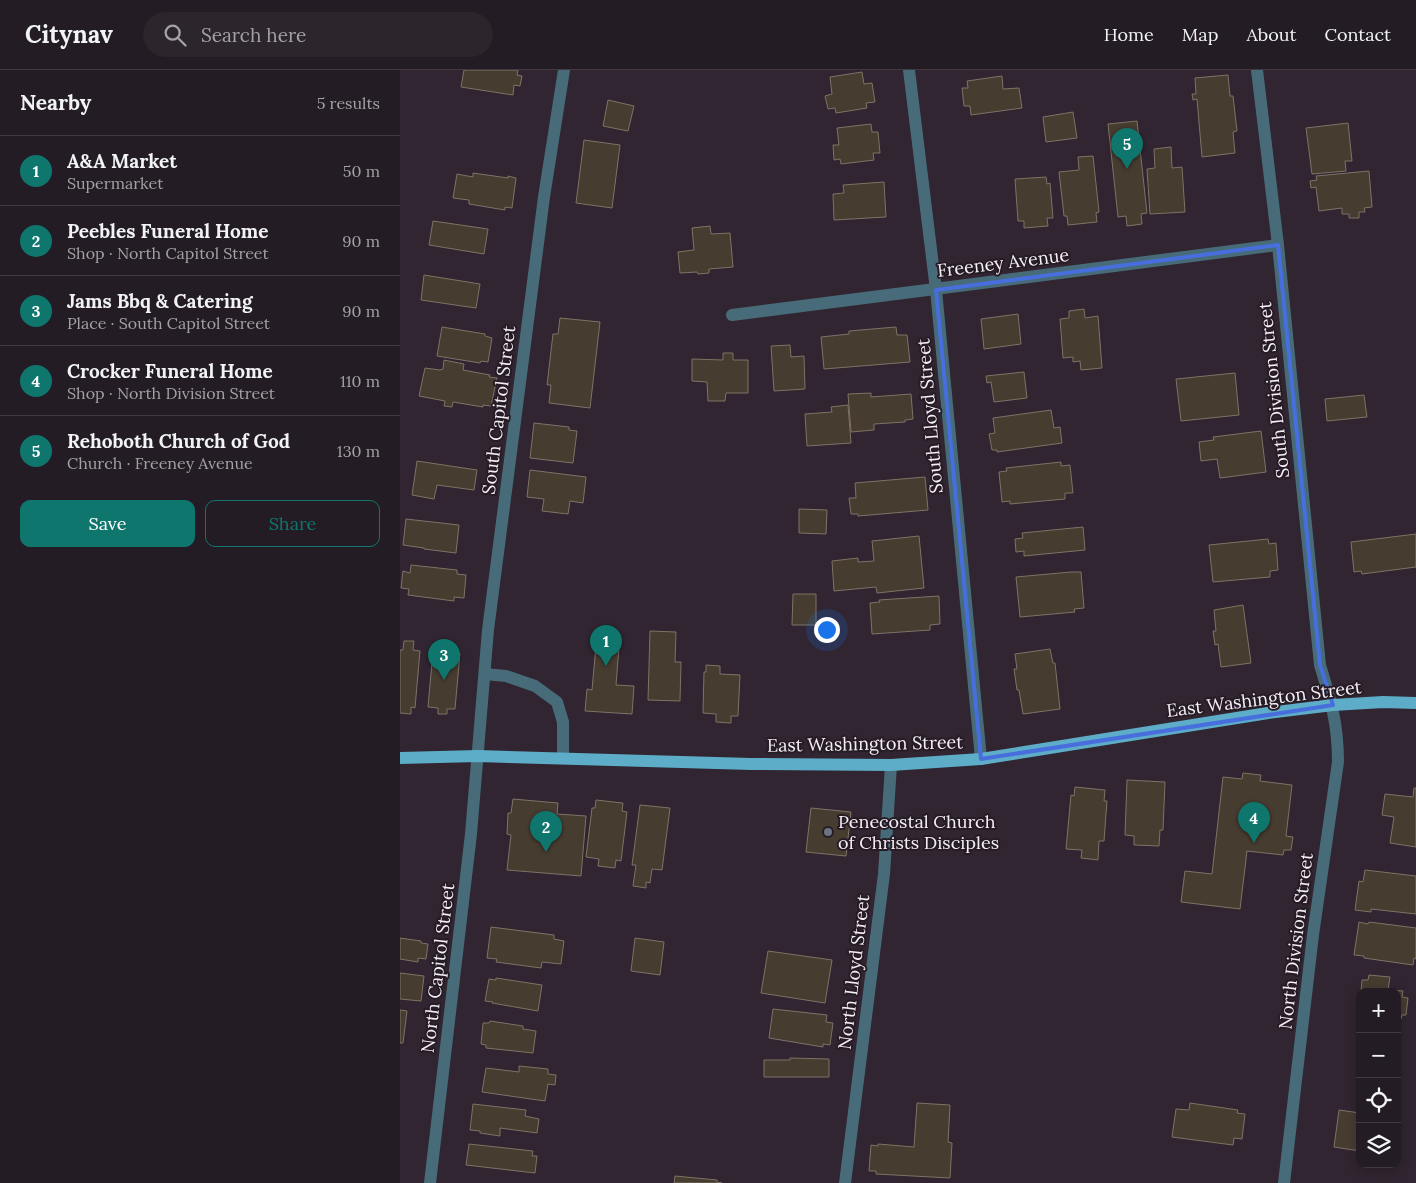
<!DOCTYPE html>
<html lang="en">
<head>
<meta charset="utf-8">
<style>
	:root { --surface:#241c24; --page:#2c252c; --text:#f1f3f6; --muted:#a3a1a6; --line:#413a41; --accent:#0f766e }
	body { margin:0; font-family:Lora,serif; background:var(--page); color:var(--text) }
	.controls { position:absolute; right:15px; bottom:15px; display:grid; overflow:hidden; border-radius:10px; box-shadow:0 2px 12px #0003 }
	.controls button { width:45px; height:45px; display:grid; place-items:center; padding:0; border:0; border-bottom:1px solid var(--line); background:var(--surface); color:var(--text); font:25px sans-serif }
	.you { position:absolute; left:426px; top:559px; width:18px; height:18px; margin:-12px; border:4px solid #fff; border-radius:50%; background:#1a73e8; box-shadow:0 0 0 8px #1a73e833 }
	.badge { display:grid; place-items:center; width:32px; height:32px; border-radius:50%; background:var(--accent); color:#fff; font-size:16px; font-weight:700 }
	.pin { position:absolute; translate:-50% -41px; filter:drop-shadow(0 1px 2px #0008) }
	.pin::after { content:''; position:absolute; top:26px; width:18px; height:15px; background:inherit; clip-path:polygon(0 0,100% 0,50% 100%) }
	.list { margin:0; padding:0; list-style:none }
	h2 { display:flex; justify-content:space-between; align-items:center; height:65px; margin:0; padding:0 20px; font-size:21px }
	h2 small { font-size:16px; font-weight:400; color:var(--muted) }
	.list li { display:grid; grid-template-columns:32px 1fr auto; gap:15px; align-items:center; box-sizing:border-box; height:70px; padding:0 20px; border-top:1px solid var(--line) }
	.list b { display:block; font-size:19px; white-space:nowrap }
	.list p { margin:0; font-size:16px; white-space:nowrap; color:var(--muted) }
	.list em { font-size:16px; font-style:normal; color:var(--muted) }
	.actions { display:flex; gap:10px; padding:15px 20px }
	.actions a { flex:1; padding:11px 0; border:1px solid var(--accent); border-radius:10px; text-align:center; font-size:18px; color:var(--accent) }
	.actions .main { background:var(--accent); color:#fff }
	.icon { flex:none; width:28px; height:28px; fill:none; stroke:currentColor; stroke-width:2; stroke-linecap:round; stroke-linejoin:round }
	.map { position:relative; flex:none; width:1016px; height:1113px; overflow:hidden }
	header { display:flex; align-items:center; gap:30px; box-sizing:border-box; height:70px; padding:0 25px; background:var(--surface); border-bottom:1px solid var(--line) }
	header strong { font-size:24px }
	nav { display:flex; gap:28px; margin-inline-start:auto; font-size:18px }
	.search { width:350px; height:45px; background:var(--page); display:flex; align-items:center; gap:12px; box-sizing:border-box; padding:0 18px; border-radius:28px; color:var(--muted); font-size:19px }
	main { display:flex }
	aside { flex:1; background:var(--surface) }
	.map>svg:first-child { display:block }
</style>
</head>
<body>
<header>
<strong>Citynav</strong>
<div class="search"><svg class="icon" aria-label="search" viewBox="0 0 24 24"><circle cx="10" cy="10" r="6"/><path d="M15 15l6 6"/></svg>Search here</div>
<nav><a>Home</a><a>Map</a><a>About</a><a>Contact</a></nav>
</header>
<main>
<aside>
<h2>Nearby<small>5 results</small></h2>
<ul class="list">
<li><span class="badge">1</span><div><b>A&amp;A Market</b><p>Supermarket</p></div><em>50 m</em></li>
<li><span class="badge">2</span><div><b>Peebles Funeral Home</b><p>Shop · North Capitol Street</p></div><em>90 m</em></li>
<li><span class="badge">3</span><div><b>Jams Bbq &amp; Catering</b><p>Place · South Capitol Street</p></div><em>90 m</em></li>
<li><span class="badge">4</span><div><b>Crocker Funeral Home</b><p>Shop · North Division Street</p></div><em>110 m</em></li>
<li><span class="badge">5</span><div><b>Rehoboth Church of God</b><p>Church · Freeney Avenue</p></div><em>130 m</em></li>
</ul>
<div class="actions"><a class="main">Save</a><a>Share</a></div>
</aside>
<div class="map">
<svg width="1016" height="1113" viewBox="0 0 1016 1113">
	<rect width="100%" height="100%" fill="#302530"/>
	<!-- building -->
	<g fill="#473c30" stroke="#7f7366">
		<polygon points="64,0 118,0 117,5 122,6 120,16 114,15 113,25 61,17"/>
		<polygon points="462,2 464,14 472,13 475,32 466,33 467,38 436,43 435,38 428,39 425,26 432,24 430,7"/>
		<polygon points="828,5 830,26 833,26 837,61 833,62 835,83 802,87 797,29 793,30 792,24 796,24 795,8"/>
		<polygon points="602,6 603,19 619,18 622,38 571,45 570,36 564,36 562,18 568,18 567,11"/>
		<polygon points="208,30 234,36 228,61 203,56"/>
		<polygon points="673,42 677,68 646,72 643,47"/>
		<polygon points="737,51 747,143 741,144 742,154 727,156 726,146 718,147 708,54"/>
		<polygon points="948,53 952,91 945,91 946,101 912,104 906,58"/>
		<polygon points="471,54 472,62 478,62 480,83 473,83 474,90 441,94 440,89 434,90 433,75 439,75 437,58"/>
		<polygon points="184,70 220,75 212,138 176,133"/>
		<polygon points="771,77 772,98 782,97 785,142 750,144 747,99 755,98 754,79"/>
		<polygon points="693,86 699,142 696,143 697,152 668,155 667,146 664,146 659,102 679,100 678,87"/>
		<polygon points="969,101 972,137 964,138 965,142 959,142 959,148 949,148 949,144 942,144 942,138 919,141 916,117 911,118 910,111 917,110 916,106"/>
		<polygon points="73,103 108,108 108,106 116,108 112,138 105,137 105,140 69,134 69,130 53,128 57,104 73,107"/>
		<polygon points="646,107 647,114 650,113 653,148 647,148 648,156 624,158 624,151 618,151 615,109"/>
		<polygon points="484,112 486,147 434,150 433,124 444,123 443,115"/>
		<polygon points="33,151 88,159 84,184 29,175"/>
		<polygon points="310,156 311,164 330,163 333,197 309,199 309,203 298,204 297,202 280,203 278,182 294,180 292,158"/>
		<polygon points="24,205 80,214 76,238 21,230"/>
		<polygon points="684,239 685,248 698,246 702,298 681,300 680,291 673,292 673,287 663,288 660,249 669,248 669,241"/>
		<polygon points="618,244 621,274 584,279 581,249"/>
		<polygon points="160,248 200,252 190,338 149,333 151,315 147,315 153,264 158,264"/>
		<polygon points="42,257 85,264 85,266 92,268 88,292 81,291 80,293 37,286"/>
		<polygon points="496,257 497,265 507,265 510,292 424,299 421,267 449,264 449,261"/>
		<polygon points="390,275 391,287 404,286 405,319 374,321 371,276"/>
		<polygon points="323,283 333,283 333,290 348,290 348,323 326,323 325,331 308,331 307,312 292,311 292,289 323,290"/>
		<polygon points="44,290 64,294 63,300 90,305 89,307 97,308 91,336 83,335 83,337 53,332 52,337 44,336 45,331 19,326 25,298 40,300 43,299"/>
		<polygon points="624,302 627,328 594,332 591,312 587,313 586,306"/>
		<polygon points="835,303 839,345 781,351 776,309"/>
		<polygon points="471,323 471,327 511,324 513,349 505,350 505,352 474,354 474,360 451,362 448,324"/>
		<polygon points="964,325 967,347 927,351 925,329"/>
		<polygon points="448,335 451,373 407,376 405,344 432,342 431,337"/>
		<polygon points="651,340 654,358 660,357 662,373 597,382 597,380 592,380 589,364 595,363 593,348"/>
		<polygon points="134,353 169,357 169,360 177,361 173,393 130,388"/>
		<polygon points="861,361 866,402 820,408 817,389 801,391 799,372 814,370 813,367"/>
		<polygon points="17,391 77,400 74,420 37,415 34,429 12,425"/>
		<polygon points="661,392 661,396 670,395 673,423 665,423 665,429 610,434 610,431 602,432 599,402 607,401 606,398"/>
		<polygon points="130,400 186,407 183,433 170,431 168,444 142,441 144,429 127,427"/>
		<polygon points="525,407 528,440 458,446 458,444 451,444 449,428 456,428 455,413"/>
		<polygon points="399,439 427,440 426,464 399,463"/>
		<polygon points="6,449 59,455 56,483 24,479 24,478 3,475"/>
		<polygon points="683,457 685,480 624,486 624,481 616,482 615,469 623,468 622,463"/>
		<polygon points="1016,464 1016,497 962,504 961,501 954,502 951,472"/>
		<polygon points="519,466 524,518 477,523 476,517 434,521 432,491 458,488 458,492 474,491 472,471"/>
		<polygon points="868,469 869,474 876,473 878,500 870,501 870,507 813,512 809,475"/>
		<polygon points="11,495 57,500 57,504 66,505 64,528 54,527 54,531 8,525 9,519 1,518 3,501 10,503"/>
		<polygon points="671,502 681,502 684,538 674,539 675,542 620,547 616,507"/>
		<polygon points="393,524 416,524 416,555 392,555"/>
		<polygon points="539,526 540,554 530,555 530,560 472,564 470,533 480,532 479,530"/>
		<polygon points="843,535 851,593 821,597 818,574 815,575 813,561 816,561 814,540"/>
		<polygon points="250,561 276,562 275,592 281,592 280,631 248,630"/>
		<polygon points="4,571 14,571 13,580 20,581 15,638 11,637 11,644 0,643 0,580 3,580"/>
		<polygon points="196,575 219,577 216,615 234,616 232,644 185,641 187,619 192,620"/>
		<polygon points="650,579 653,593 655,593 660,639 623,644 619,620 617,620 614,599 617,599 615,584"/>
		<polygon points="33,581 60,583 55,639 47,639 47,644 38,644 38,638 28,637"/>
		<polygon points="306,595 320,596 320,604 340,605 338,646 331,646 331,653 316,652 316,644 303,643 304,602 306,602"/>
		<polygon points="843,703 861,705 860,711 892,715 886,766 893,767 891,780 884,780 883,785 847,781 840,839 781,832 785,801 812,804 823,707 842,709"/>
		<polygon points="727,710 765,712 763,760 760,760 759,776 734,775 734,766 725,765"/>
		<polygon points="675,717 705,720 704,731 707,731 704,771 699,771 698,790 681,788 682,780 666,779 671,725 674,726"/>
		<polygon points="1014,718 1016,718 1016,777 990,773 994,747 982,745 985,724 1013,727"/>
		<polygon points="113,729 158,733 157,744 186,746 181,806 107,800 111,765 107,764 108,743 111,743"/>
		<polygon points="196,730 223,733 222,741 227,742 221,791 216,790 215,798 198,796 199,789 186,787 192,738 195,738"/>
		<polygon points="240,735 270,738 262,800 252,799 250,813 246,812 246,818 233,816 236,795 232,795"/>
		<polygon points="411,738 451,742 446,786 406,782"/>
		<polygon points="965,800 1016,806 1016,844 971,839 971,842 955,840 959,811 963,812"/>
		<polygon points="959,852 968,854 969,852 1016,858 1016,889 1014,888 1013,895 964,888 964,886 954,885"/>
		<polygon points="91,857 154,865 154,869 164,871 161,894 142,892 141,898 96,892 97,889 87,888"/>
		<polygon points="0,868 21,871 21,873 28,874 26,889 18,888 18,892 0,889"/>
		<polygon points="235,868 264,872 260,905 231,901"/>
		<polygon points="368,881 432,890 425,933 361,923"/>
		<polygon points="0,903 24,906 21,931 0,929"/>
		<polygon points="969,905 990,907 988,920 1003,921 1002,927 1008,928 1006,945 1002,945 1001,949 997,949 997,922 961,922 962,910 968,910"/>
		<polygon points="96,908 142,915 138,941 92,933 93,932 85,931 89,909 96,910"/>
		<polygon points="373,939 427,945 426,952 433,953 430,975 423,974 423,977 369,968"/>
		<polygon points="0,940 7,941 3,973 0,973"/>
		<polygon points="90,951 123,956 123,959 136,961 133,983 86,978 86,975 81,974 83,953 89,953"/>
		<polygon points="390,988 429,989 429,1007 364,1007 364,990 390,990"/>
		<polygon points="119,996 148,999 148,1004 156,1005 155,1015 148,1014 145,1031 82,1022 86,998 119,1002"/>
		<polygon points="517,1033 550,1035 548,1072 552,1073 550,1108 476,1104 476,1101 469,1101 471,1075 478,1076 478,1074 514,1077"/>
		<polygon points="790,1033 838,1040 837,1043 845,1044 842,1069 834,1068 833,1075 772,1067 776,1039 789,1040"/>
		<polygon points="73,1034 126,1040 125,1046 139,1049 137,1063 100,1058 100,1066 80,1063 80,1061 70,1060"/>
		<polygon points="939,1040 960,1043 960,1081 934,1077"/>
		<polygon points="69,1074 133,1081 132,1086 137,1086 135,1103 66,1095"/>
		<polygon points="275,1106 317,1110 317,1112 322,1113 274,1113"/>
	</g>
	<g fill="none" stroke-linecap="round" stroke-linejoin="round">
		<!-- minor -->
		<g stroke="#476b79" stroke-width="12">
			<polyline points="509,0 536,220 581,689"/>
			<path d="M857,0L878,175L920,595C931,631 938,654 938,692L913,865L884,1113"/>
			<polyline points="332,245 878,175"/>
			<polyline points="85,604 106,606 135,616 157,632 163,652 163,688"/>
			<polyline points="30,1113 71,764 88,560 144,127 164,0"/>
			<polyline points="445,1113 484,804 491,695"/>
		</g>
		<!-- major -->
		<polyline stroke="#5dadc8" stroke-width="12" points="0,688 78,686 351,694 491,695 581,689 868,643 933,635 983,632 1016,633"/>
	</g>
	<!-- marked area -->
	<path fill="none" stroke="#486ede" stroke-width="4" stroke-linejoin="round" d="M878,175L920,595L933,635L581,689L536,220Z"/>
	<!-- markers -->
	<circle fill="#6b7280" stroke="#261c26" stroke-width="2" cx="428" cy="762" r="5"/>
	<g text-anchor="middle" stroke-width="4" stroke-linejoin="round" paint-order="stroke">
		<!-- street labels -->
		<g font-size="18" fill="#f5eef5" stroke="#261c26">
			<text transform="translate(603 193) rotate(-7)" y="6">Freeney Avenue</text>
			<text transform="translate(874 320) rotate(-96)" y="6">South Division Street</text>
			<text transform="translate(99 340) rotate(-83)" y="6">South Capitol Street</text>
			<text transform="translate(530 346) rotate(-95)" y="6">South Lloyd Street</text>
			<text transform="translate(864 629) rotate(-7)" y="6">East Washington Street</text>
			<text transform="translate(465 674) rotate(-1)" y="6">East Washington Street</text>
			<text transform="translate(896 871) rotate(-83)" y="6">North Division Street</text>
			<text transform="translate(38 898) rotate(-83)" y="6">North Capitol Street</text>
			<text transform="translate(454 902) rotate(-83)" y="6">North Lloyd Street</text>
		</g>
		<!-- poi labels -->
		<g font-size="18" fill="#f5eef5" stroke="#261c26" text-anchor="start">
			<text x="438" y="758">Penecostal Church<tspan x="438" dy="21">of Christs Disciples</tspan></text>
		</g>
	</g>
</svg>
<div class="controls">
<button>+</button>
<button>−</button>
<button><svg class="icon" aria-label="locate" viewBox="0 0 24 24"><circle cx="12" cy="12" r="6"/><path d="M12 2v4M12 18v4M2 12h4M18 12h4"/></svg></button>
<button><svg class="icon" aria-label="layers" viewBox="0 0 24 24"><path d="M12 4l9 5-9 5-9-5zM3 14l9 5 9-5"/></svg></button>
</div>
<div class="you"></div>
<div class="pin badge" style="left:206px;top:596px">1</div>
<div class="pin badge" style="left:146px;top:782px">2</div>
<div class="pin badge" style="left:44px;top:610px">3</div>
<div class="pin badge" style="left:854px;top:773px">4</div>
<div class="pin badge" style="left:727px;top:99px">5</div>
</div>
</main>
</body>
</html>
